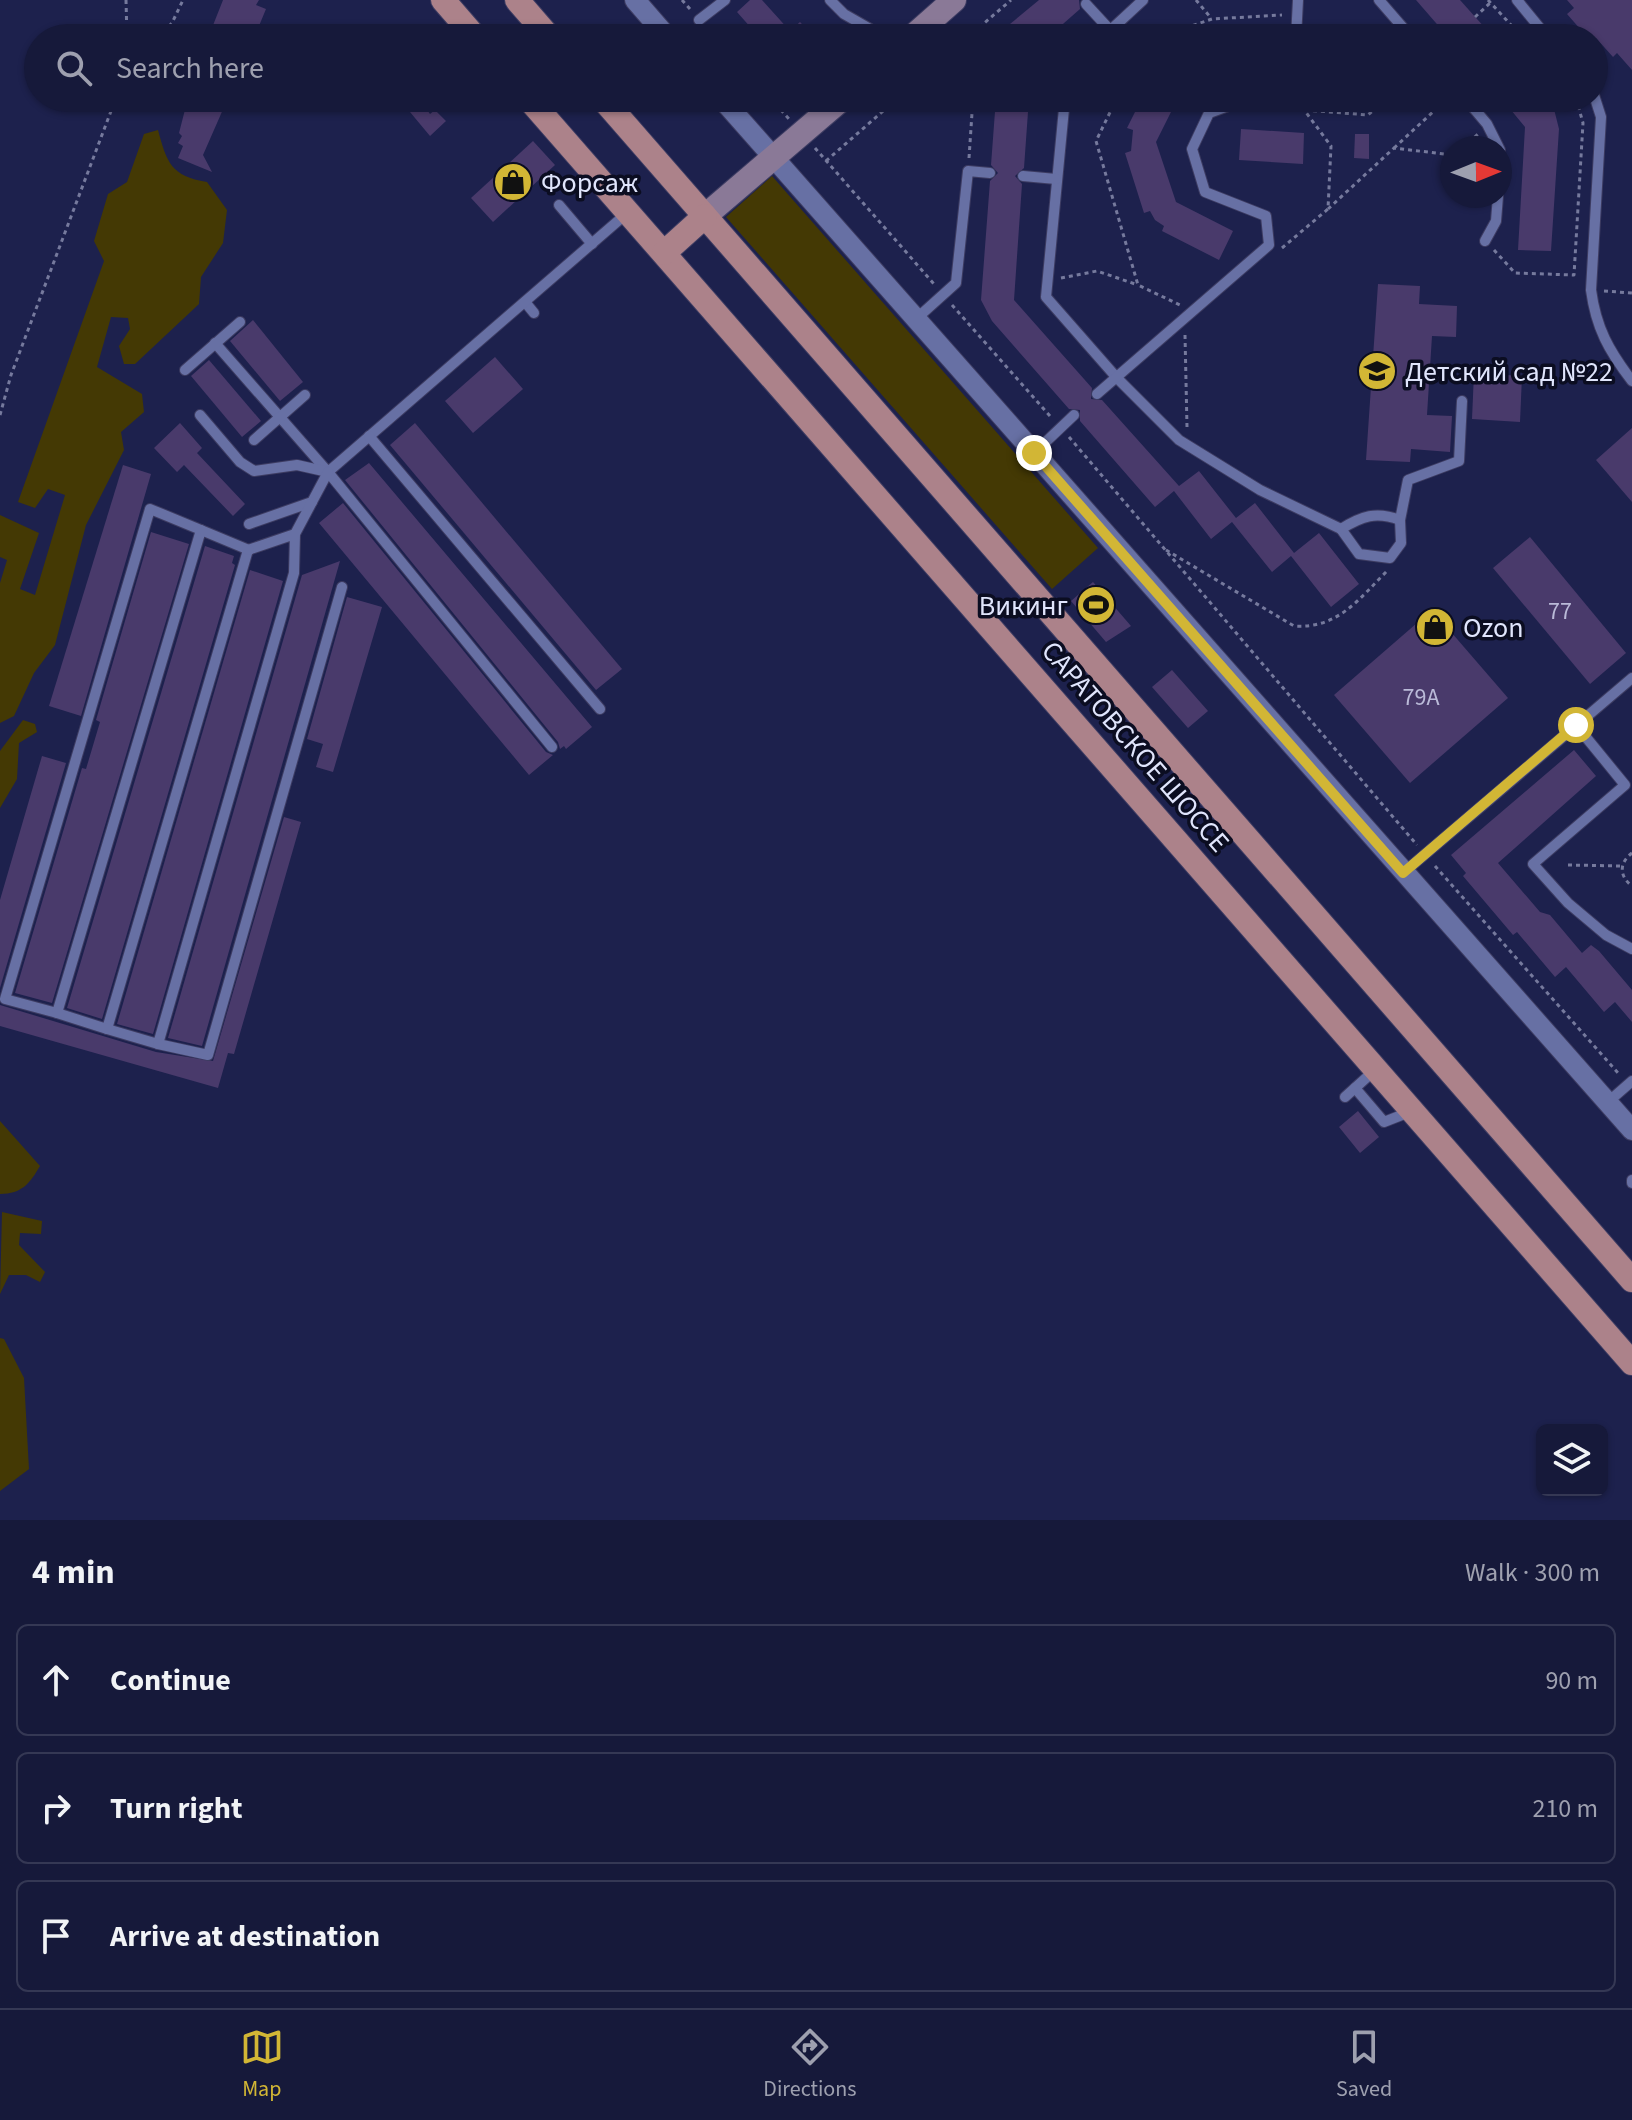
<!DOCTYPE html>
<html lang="en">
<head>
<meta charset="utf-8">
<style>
	:root { --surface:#16193a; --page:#1f2242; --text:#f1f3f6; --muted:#9ea0af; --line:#353854; --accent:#d2b635 }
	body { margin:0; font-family:"Source Sans 3",sans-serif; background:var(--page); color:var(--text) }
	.controls { position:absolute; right:24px; bottom:24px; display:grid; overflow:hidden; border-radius:12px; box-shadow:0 2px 6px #0004 }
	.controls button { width:72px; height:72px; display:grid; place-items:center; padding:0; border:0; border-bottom:2px solid var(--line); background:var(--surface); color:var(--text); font:40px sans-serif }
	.compass { position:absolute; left:1440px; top:136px; width:72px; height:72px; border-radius:50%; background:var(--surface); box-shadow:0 2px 6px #0004; rotate:89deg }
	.stop { position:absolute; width:24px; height:24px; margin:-18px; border:6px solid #d2b635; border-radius:50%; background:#fff }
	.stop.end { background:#d2b635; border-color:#fff; box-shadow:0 2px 8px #0008 }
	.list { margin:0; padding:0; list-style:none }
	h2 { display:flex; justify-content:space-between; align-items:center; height:104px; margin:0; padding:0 32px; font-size:34px }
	h2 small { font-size:26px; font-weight:400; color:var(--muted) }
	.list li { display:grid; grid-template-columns:52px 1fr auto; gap:24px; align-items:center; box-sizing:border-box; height:112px; margin:0 16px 16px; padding:0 16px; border:2px solid var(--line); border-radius:12px }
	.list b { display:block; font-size:30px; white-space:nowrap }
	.list em { font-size:26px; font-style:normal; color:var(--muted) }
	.icon { flex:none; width:44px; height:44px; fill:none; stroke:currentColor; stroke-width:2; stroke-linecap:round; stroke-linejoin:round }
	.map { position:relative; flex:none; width:1632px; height:1520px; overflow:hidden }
	.search { position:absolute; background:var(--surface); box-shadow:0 2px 6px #0004; left:24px; right:24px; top:24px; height:88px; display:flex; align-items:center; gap:20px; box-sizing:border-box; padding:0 28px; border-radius:44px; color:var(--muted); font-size:30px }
	.sheet { height:488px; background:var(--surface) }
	nav { display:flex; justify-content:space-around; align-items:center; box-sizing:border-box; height:112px; border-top:2px solid var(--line); background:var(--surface); font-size:22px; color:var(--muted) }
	nav a { display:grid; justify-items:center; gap:4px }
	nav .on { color:var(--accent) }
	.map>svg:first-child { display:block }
</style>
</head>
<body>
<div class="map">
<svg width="1632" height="1520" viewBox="0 0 1632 1520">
	<rect width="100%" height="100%" fill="#1d214d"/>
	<!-- green -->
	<g fill="#443904">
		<path d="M158,130C167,163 171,176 207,182L227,210L223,243L201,277L199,304L135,364H124L119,346L130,329L128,318L111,317L97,367L142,394L144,412L121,432L124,450L86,525L55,645L34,673L14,716L0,723V583L7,560L0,557V515L39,533L20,589L35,595L65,495L48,489L35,508L18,502L104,261L94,241L108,194L127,182L144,134Z"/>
		<polygon points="772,176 1098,548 1052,589 726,217"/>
		<polygon points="23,720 35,724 37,732 19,743 17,779 0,808 0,751"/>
		<path d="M0,1121L40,1166C30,1183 22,1194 0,1194Z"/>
		<polygon points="2,1212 42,1221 41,1234 20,1233 19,1245 45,1272 40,1282 26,1275 9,1275 0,1294"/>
		<polygon points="0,1338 4,1339 24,1378 29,1469 0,1491"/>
	</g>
	<!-- building -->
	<g fill="#493a6b">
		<polygon points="223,0 259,0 256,5 266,9 254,38 208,38"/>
		<polygon points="750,0 762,0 790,31 800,22 815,38 784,38 778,30 752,29 737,12"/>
		<polygon points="1039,0 1079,0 1080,9 1047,38 1004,38 1010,24"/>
		<polygon points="1416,0 1460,0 1494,38 1449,38"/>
		<polygon points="1567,0 1632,0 1632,70 1617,53 1613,57 1596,38 1588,38 1567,14 1574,8"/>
		<polygon points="188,98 228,98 203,155 212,172 178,158 183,146 178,143 182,136 179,133"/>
		<polygon points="996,98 1029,98 1024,168 1015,176 1022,184 1014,300 1092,388 1091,399 1102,400 1179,486 1175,489 1199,471 1236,518 1255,503 1294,553 1319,533 1359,584 1331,607 1291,556 1272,572 1232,522 1211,539 1174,491 1155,507 1080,421 1080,410 1069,409 992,321 981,300 990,181 998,173 991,165"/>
		<polygon points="1142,98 1178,98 1156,142 1176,202 1233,231 1219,260 1162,231 1164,226 1155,220 1150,211 1144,213 1125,153 1131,151 1133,130 1127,128"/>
		<polygon points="1501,98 1546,98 1553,105 1559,129 1551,251 1518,250 1525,127"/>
		<polygon points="422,103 430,114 435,110 446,121 430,136 410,112"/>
		<polygon points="1241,129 1304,133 1303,164 1239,160"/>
		<polygon points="1355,134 1369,134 1369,159 1354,158"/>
		<polygon points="533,141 555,165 493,222 471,198"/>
		<polygon points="1378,284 1420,286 1419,304 1457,306 1456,337 1432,336 1427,415 1452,416 1450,452 1411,449 1410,462 1366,460"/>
		<polygon points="253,320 303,382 280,401 230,341"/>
		<polygon points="495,357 523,389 473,433 445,401"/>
		<polygon points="209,360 261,421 242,437 191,376"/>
		<polygon points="1474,373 1522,376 1520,422 1472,419"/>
		<polygon points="180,423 202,448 197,453 245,504 233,516 184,465 177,472 154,448"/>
		<polygon points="415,423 622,669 596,690 390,445"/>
		<polygon points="1632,428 1632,502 1596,460"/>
		<polygon points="369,463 592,727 566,749 564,746 560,749 558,742 345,480"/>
		<polygon points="123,465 151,474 81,716 49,706"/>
		<polygon points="343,503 546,752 553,755 529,775 319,523"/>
		<polygon points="151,532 189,544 52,1003 15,993 82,768 86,769 100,722 96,720"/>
		<polygon points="1530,537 1626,653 1590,684 1493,568"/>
		<polygon points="205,546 234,556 232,563 235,565 102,1019 67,1008"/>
		<polygon points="340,561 202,1046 168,1038 302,575"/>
		<polygon points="250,570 283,581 153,1034 117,1024"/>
		<polygon points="1093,582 1131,626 1106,642 1071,601"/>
		<polygon points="347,597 382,607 333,772 316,767 323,744 307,739"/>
		<polygon points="1432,610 1508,698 1410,783 1334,695"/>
		<polygon points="1172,670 1208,711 1188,728 1152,687"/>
		<polygon points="1574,750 1596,776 1498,863 1540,912 1550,915 1582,953 1591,945 1599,951 1632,990 1632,1022 1615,1002 1604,1012 1566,967 1555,977 1517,932 1513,935 1463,876 1466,873 1451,855"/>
		<polygon points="42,756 66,763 0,988 0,900"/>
		<polygon points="284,817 301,822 234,1054 228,1053 218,1088 0,1026 0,1005 156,1052 213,1061"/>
		<polygon points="1358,1111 1379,1137 1360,1153 1339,1127"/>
	</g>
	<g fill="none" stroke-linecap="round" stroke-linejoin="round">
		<defs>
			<g id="lane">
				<polyline points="830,0 844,14 886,38"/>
				<polyline points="1379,0 1412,38"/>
				<polyline points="1517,0 1548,38"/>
				<polyline points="1086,4 1110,30"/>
				<polyline points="699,20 725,0"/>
				<path d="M699,38C718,25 730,34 750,37C758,38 768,37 776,38"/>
				<polyline points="1102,38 1143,0"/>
				<polyline points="1296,38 1298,0"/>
				<path d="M1594,95L1601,117L1591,290C1596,328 1609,351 1632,381"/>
				<polyline points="1065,98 1046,297 1117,378 1179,440 1260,490 1341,529 1359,554 1390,558 1401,543 1400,520 1408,480 1459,461 1462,401"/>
				<polyline points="1465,98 1487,124 1500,150"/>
				<polyline points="1023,176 1056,179"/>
				<polyline points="559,205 592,244"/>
				<polyline points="1485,241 1496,221 1498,196"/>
				<polyline points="525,302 534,313"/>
				<polyline points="916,319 956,283 968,171 990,173"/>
				<polyline points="215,343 328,472 626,214"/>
				<polyline points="185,370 240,322"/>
				<polyline points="1097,394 1269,245 1266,216 1205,192 1192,149 1209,113 1250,98"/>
				<polyline points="200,415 240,462 254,471 297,465 328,472 552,747"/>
				<polyline points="369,436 600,709"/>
				<polyline points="254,440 305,395"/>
				<polyline points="1034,453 1074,415"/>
				<polyline points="249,524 312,502 328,472"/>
				<path d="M1341,529C1362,516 1376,511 1400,520"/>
				<polyline points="295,534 248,550 107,1029 158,1044 294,573 295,534 312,502"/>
				<polyline points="1576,725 1625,785 1533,864 1568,903 1606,935 1632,949"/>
				<polyline points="1403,873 1632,678"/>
				<polyline points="57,1013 5,999 150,509 201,530"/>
				<polyline points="107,1029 57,1013 201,530 249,550"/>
				<polyline points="158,1044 208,1055 342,587"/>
				<polyline points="1355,1088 1384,1122 1412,1111"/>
				<polyline points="1345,1097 1376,1069"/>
				<polyline points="1608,1102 1632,1081"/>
				<polyline points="1632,1180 1632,1183"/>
			</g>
			<g id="street">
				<polyline points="635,0 668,38"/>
				<polyline points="721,98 1632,1130"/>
			</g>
			<g id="secondary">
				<polyline points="911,38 954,0"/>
				<polyline points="705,216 843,98"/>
			</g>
			<g id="primary">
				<polyline points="443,0 476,38"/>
				<polyline points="517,0 550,38"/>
				<polyline points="528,98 1632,1363"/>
				<polyline points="602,98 1632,1280"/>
				<polyline points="664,253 705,216"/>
			</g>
		</defs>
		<!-- lane casing -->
		<use href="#lane" stroke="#3d3c62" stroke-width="12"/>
		<!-- street casing -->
		<use href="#street" stroke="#3d3c62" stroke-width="22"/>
		<!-- secondary casing -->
		<use href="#secondary" stroke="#3d3c62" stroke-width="26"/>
		<!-- primary casing -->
		<use href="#primary" stroke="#3d3c62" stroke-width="26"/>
		<!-- path -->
		<g stroke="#767a9d" stroke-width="3" stroke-dasharray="4 4" stroke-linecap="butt">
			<polyline points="126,0 127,38"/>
			<polyline points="682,0 690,9"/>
			<polyline points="1196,0 1211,18"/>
			<polyline points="1488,0 1523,38"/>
			<polyline points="1475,17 1490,3"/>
			<polyline points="158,38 172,23 183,0"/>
			<polyline points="967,38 1011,0"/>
			<polyline points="978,38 979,28"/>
			<polyline points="1155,38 1212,19 1282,15"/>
			<polyline points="770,98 789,119"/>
			<polyline points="1117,98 1096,141 1138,285 1180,305"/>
			<polyline points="1305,110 1368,115 1387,98"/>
			<polyline points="815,148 934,284"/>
			<polyline points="1394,148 1436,109"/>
			<polyline points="1463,148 1478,134"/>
			<polyline points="969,158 973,98"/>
			<polyline points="826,161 898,98"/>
			<polyline points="1328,209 1394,148 1452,155"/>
			<polyline points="1282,248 1328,209 1331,146 1299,103"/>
			<polyline points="1494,250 1515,273 1574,275 1583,123 1576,98"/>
			<polyline points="1061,278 1097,271 1138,285"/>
			<polyline points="1604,291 1632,293"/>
			<polyline points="952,305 1050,416"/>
			<polyline points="1185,335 1187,427"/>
			<polyline points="0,415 11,375 116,98"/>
			<polyline points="1069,437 1417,845"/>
			<path d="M1166,550L1294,626C1338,629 1359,599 1388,570"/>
			<path d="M1632,853C1619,863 1619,876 1632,886"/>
			<polyline points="1568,865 1622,866"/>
			<polyline points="1435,866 1618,1073"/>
		</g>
		<!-- lane -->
		<use href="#lane" stroke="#6770a4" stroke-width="10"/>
		<!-- street -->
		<use href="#street" stroke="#6770a4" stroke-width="20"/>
		<!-- secondary -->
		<use href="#secondary" stroke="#8a7997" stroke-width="24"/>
		<!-- primary -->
		<use href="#primary" stroke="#ac828a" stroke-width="24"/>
	</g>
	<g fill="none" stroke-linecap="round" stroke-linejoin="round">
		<!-- route -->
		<polyline stroke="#d2b635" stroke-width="10" points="1034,453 1403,873 1576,725"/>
	</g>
	<!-- icons -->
	<defs>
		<symbol id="shop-disc" viewBox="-11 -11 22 22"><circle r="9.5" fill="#d2b635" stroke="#0b0d21"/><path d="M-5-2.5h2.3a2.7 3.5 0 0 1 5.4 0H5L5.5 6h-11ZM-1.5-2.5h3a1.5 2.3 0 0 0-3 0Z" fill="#111"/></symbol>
		<symbol id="school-disc" viewBox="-11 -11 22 22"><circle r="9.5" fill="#d2b635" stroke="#0b0d21"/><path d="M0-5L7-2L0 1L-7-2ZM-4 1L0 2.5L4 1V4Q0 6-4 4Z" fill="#111"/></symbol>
		<symbol id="stadium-disc" viewBox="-11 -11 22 22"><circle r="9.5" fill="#d2b635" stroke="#0b0d21"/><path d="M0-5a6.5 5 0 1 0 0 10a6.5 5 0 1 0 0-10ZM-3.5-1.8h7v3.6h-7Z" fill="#111"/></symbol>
	</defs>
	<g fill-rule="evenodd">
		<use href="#shop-disc" x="491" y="160" width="44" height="44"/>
		<use href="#school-disc" x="1355" y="349" width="44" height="44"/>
		<use href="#stadium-disc" x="1074" y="583" width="44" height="44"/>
		<use href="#shop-disc" x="1413" y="605" width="44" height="44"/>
	</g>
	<g text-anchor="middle" stroke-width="7" stroke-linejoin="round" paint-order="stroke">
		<!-- number labels -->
		<g font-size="24" fill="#babad8">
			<text x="1560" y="619">77</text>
			<text x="1421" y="705">79А</text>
		</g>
		<!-- poi labels -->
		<g font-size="28" fill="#e0e5fc" stroke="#0b0d21" text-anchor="start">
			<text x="541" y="192">Форсаж</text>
			<text x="1405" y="381">Детский сад №22</text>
			<text x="1068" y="615" text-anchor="end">Викинг</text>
			<text x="1463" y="637">Ozon</text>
		</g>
		<!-- street labels -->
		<g font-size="28" fill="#e0e5fc" stroke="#0b0d21">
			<text transform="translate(1136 746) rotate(49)" y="10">САРАТОВСКОЕ ШОССЕ</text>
		</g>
	</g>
</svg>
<div class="controls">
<button><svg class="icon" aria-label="layers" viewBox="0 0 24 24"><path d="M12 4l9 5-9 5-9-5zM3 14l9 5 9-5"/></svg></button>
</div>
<svg class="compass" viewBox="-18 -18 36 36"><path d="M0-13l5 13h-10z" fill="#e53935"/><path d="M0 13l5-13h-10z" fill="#9ea0af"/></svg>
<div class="stop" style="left:1576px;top:725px"></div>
<div class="stop end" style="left:1034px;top:453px"></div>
<div class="search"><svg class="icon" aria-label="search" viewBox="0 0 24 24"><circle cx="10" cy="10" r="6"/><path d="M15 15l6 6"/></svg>Search here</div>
</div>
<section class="sheet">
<h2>4 min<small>Walk · 300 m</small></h2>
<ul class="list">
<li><svg class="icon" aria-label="ahead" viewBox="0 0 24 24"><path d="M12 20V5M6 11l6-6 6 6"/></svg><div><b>Continue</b></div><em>90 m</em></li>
<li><svg class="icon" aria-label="right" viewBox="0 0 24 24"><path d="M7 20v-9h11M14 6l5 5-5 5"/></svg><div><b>Turn right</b></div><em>210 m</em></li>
<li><svg class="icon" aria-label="arrive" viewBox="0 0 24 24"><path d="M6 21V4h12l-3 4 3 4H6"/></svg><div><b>Arrive at destination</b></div></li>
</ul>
</section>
<nav>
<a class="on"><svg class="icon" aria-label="map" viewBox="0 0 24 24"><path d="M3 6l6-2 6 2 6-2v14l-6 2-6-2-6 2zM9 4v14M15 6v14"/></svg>Map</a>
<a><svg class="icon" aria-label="directions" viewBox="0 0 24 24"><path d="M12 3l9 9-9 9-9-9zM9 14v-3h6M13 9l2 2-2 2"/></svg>Directions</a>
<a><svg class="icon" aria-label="saved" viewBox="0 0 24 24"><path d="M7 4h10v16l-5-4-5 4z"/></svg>Saved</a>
</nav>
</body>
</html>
